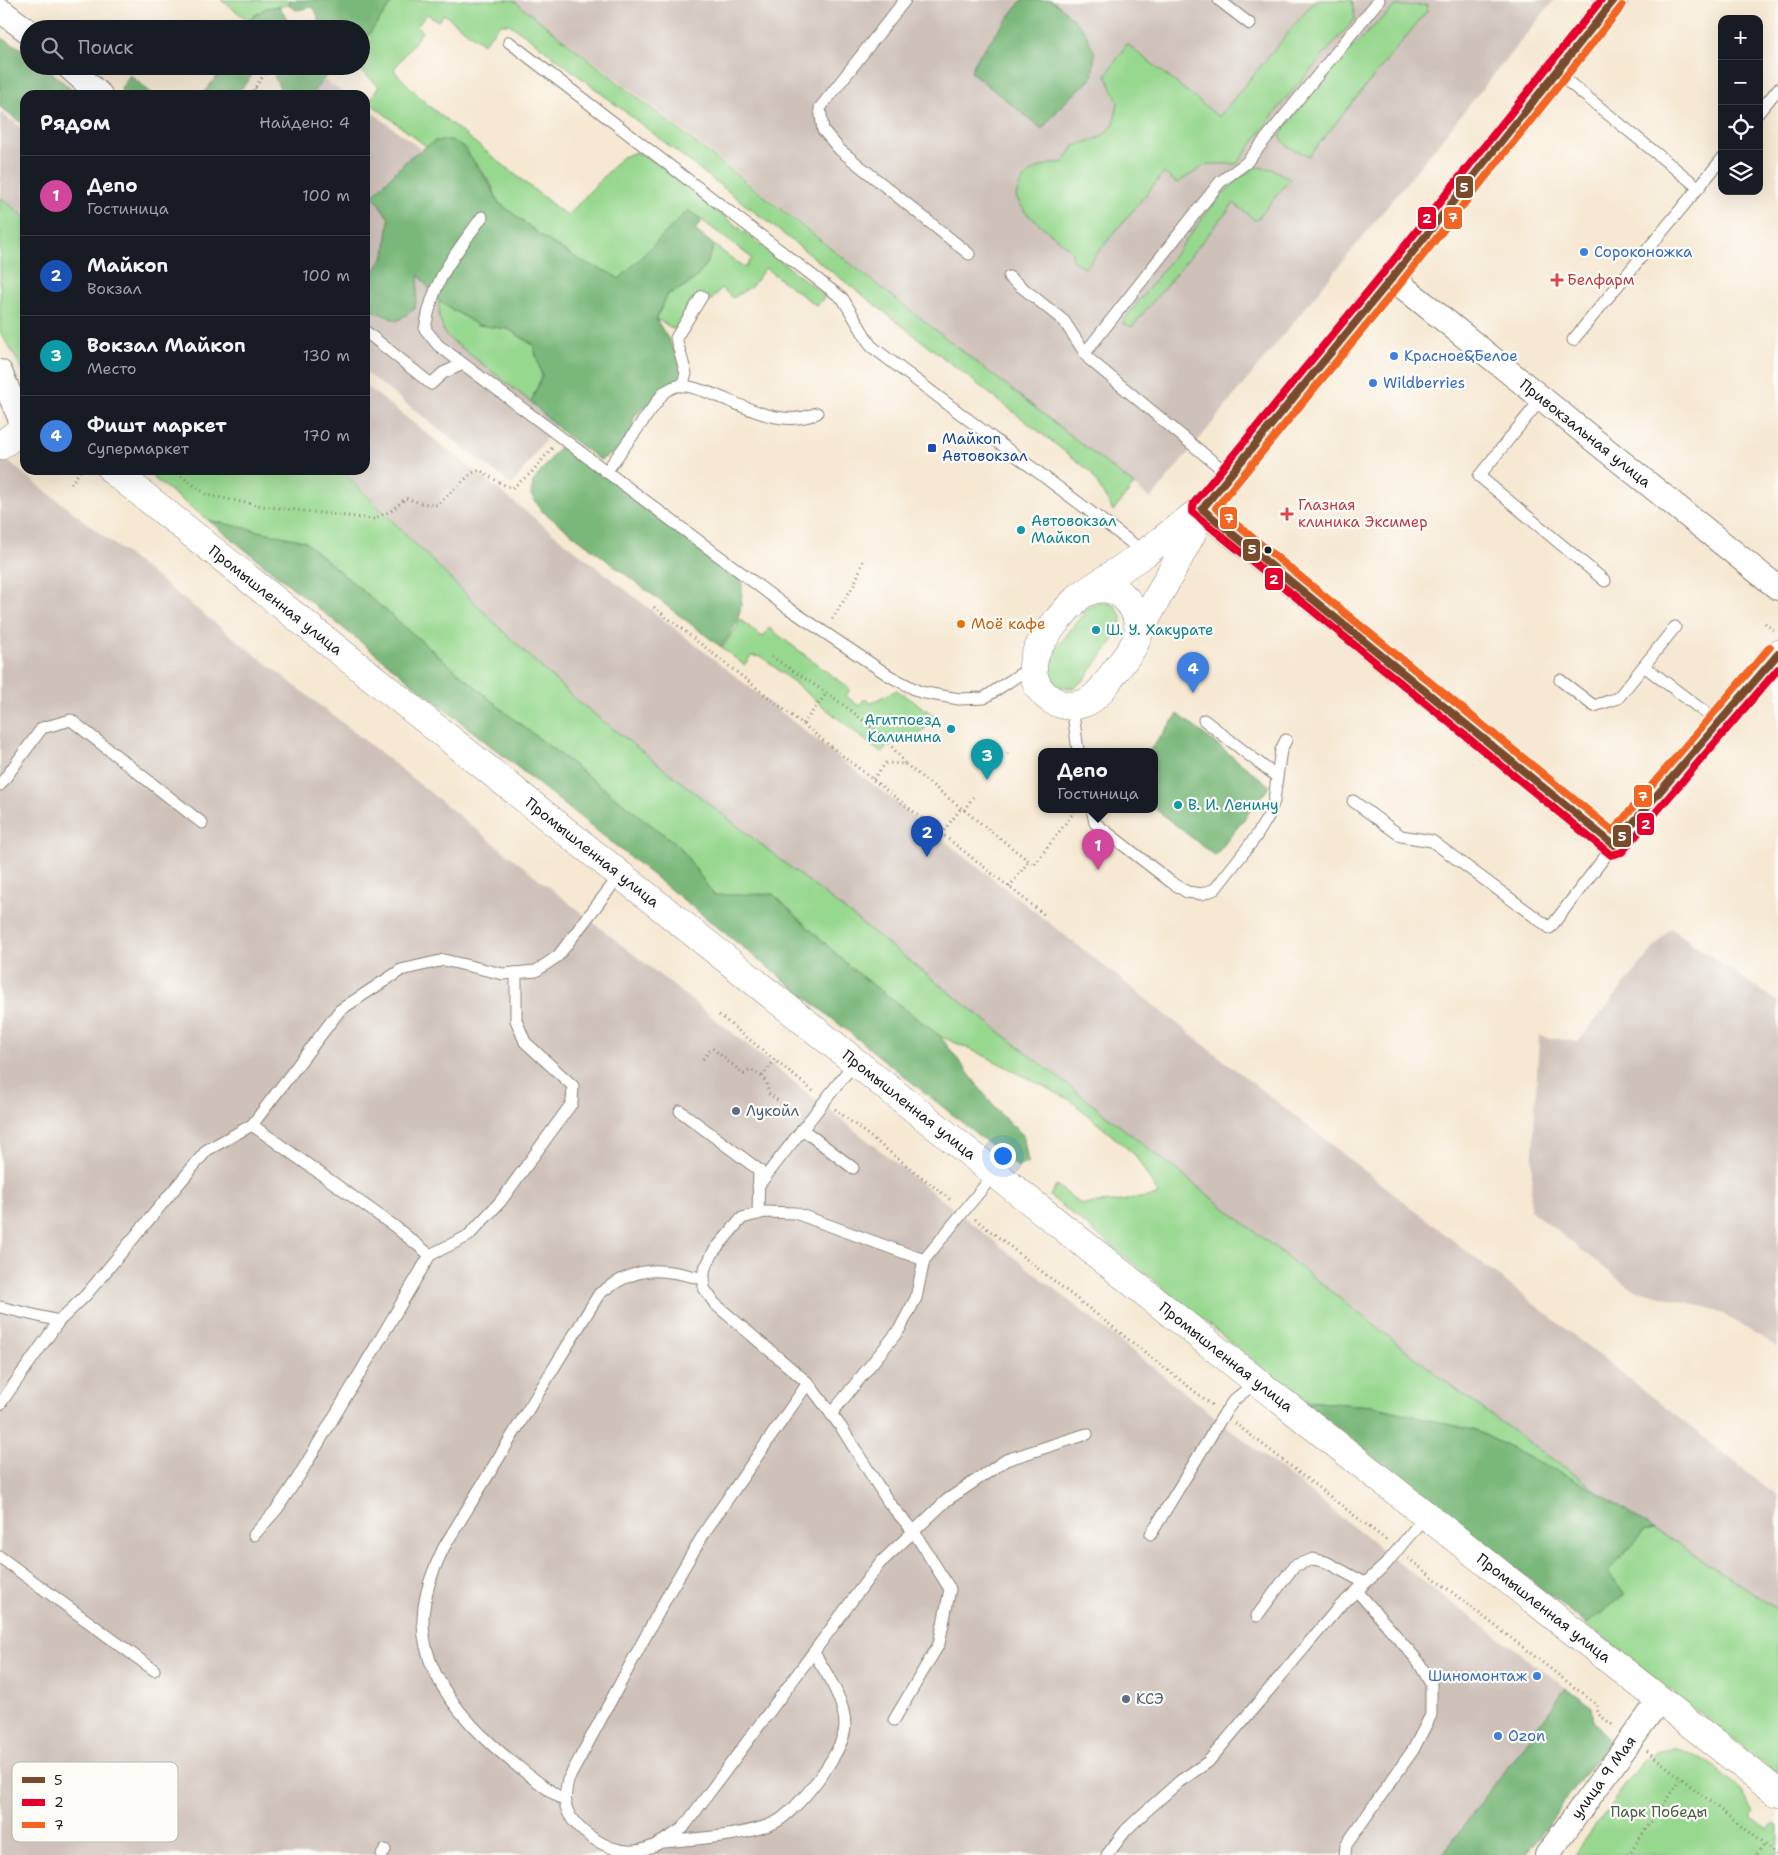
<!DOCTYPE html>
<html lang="ru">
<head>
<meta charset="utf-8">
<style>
	:root { --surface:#171b24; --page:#20242c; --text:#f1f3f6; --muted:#9ea1a6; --line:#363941; --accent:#0b8043 }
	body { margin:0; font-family:"Shantell Sans",sans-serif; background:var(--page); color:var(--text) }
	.controls { position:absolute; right:15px; top:15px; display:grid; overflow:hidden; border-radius:10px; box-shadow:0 5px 20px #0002 }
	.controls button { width:45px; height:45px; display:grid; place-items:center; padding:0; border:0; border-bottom:1px solid var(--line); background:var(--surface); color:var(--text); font:25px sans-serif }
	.you { position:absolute; left:1002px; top:1155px; width:18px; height:18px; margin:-12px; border:4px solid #fff; border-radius:50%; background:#1a73e8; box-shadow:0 0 0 8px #1a73e833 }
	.badge { display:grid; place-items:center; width:32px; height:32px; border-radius:50%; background:var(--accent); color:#fff; font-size:16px; font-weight:700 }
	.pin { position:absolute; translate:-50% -41px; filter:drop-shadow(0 1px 2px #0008) }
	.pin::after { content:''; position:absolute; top:26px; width:18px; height:15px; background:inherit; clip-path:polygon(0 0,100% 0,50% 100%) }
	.popup { position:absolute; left:1038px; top:748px; width:120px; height:65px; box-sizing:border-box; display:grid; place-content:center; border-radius:10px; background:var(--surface); filter:drop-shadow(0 1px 4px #0005); font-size:16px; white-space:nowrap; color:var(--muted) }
	.popup b { font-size:19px; color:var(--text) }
	.popup::after { content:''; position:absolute; left:50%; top:100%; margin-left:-10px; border:10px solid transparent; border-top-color:var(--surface) }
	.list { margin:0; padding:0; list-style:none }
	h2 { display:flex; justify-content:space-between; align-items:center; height:65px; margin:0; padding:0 20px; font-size:21px }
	h2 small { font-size:16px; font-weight:400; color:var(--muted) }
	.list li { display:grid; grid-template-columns:32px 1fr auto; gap:15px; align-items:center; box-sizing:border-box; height:80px; padding:0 20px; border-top:1px solid var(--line) }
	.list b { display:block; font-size:19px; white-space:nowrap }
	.list p { margin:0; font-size:16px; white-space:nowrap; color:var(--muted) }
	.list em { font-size:16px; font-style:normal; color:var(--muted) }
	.icon { flex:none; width:28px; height:28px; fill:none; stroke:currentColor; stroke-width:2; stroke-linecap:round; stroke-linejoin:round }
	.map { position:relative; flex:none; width:1778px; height:1855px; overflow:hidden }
	.search { position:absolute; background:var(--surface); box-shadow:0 5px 20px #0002; left:20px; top:20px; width:350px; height:55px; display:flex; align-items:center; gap:12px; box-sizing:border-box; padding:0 18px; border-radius:28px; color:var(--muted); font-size:19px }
	.panel { position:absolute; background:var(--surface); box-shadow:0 5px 20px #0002; left:20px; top:90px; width:350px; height:385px; border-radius:15px }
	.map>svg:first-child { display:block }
</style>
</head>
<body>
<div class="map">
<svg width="1778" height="1855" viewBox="0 0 1778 1855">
	<rect width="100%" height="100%" fill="#fdfcf7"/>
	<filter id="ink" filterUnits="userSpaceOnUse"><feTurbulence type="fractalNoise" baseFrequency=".02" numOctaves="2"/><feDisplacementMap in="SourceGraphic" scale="10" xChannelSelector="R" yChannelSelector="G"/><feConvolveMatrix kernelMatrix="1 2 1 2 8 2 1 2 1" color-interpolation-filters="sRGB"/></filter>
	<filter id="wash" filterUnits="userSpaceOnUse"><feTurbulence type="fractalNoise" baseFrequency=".0096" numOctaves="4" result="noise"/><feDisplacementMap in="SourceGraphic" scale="20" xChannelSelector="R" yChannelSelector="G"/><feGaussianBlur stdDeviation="1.12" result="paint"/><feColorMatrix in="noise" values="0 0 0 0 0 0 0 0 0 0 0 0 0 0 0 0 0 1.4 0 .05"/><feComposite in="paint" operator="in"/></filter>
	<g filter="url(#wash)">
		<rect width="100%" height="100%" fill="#f6e8d2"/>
		<!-- industrial -->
		<g fill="#cec1ba">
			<polygon points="513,0 1554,0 1151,499 639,96"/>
			<polygon points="324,80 347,95 311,95"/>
			<polygon points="365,107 608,290 557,424 512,485 365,372"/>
			<polygon points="0,112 25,131 25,217 0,197"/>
			<polygon points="365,385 1778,1496 1778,1609 1602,1495 1458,1391 574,698 513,641 341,470 365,470"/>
			<polygon points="0,455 349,728 1400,1564 1592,1707 1594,1722 1609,1741 1525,1855 0,1855"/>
			<polygon points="1670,928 1778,1002 1778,1347 1716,1310 1630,1288 1530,1210 1539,1036 1578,1042"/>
		</g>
		<!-- green -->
		<g fill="#97d88f" stroke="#5a7a56">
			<polygon points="221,0 290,0 289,5 266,8 248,20"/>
			<path d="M394,0H513L1134,485L1113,511L1090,471L527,36L509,24H500L483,44L444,14L438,21L427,14L417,26L422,32L394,69L397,74L429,106L567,216L622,157L636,152L661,166L825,296L817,306L765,268L752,286L733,298L721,288L709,303L706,301L681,333L656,319L668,294C695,284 705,272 714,245L745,268L752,258L688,210L619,279L610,273L583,262L544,238L498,202L492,186L478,165L435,141L427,147L369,102L379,86L356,66H361V45Z"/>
			<path d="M1315,0H1352L1355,19L1283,102L1237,164H1208L1177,183L1164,173L1085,268L1072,260V251L1025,212L1016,197C1022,171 1039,165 1064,162L1074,146L1101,137L1114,124L1118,102L1106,75L1127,44L1219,117Z"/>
			<path d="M1428,5L1427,11L1309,156L1288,147L1280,136C1311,87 1353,46 1395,6Z"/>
			<polygon points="1256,167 1273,169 1290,179 1256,221 1234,203 1132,327 1122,323 1213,205 1237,180"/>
			<polygon points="0,197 25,217 25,373 0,332"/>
			<polygon points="439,301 477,324 508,329 533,345 542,376 531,402 445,335 439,316"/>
			<polygon points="143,470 341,470 513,641 574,698 1458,1391 1602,1495 1477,1431 1372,1406 1303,1401 1050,1196 1056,1185 1081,1204 1114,1202 1159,1195 1135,1155 1070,1100 987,1057 940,1036 852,969 773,894 714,896 680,847 506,713 304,541 208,520"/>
			<polygon points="1102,601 1115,606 1122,617 1121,630 1083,681 1072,688 1059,687 1049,678 1047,672 1049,658 1089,606"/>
			<polygon points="739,619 763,637 769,628 850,689 846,696 859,706 865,698 870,703 897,690 935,716 912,744 898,733 881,753 762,657 751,656 744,665 722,648 737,627"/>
			<polygon points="1654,1529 1778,1609 1778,1774 1586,1624 1625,1594 1607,1572 1644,1531"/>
			<path d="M1670,1749C1689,1747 1725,1774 1738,1788C1744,1795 1749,1804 1754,1811L1751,1816L1768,1829L1773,1824L1778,1826V1855H1574L1643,1761L1655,1752Z"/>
		</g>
		<!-- forest -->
		<g fill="#79b87a" stroke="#4a6a4b">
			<polygon points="290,0 394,0 361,45 361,29 318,29 318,16 313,7 296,10 289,5"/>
			<polygon points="1022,0 1051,0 1061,7 1084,30 1095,53 1092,78 1062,105 1042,129 971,72 976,59"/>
			<polygon points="279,6 287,19 280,29 254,29 248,20 266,8"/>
			<polygon points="0,37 29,53 29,66 45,66 77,95 25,95 25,125 0,107"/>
			<polygon points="225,66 257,66 247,83 235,95 202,95"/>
			<polygon points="284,66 334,66 311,95 283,95 274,76"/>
			<polygon points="130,75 154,95 123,95 121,88"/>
			<path d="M451,140L464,147L492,188L498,202L544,238L583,262L610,273L619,279L688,210L702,220L695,230L714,245C705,272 694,284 668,294L656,319C666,336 684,360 680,380L635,415L630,433L615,452L600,460L562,432L531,402L542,376L533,344L508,329L477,325L439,301L419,275L415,309L397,321L372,310L366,283L385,255L389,219L373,195L410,157L435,141Z"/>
			<path d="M562,444L742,580C742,611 740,622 721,647L542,511L531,495L533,482Z"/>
			<polygon points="208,520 304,541 506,713 680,847 714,895 773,894 852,969 940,1036 998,1112 1023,1135 1028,1162 1018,1167"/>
			<polygon points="1178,714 1270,786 1215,856 1154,808 1154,751 1149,751"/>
			<polygon points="1303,1401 1372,1406 1477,1431 1603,1495 1654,1529 1644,1531 1608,1572 1625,1594 1586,1624"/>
			<polygon points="1566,1688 1592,1707 1594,1722 1609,1741 1525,1855 1442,1855"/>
		</g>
	</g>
	<g filter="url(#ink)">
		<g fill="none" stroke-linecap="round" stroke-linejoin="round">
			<defs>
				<g id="lane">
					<polyline points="905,0 820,108 823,130 840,150 969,254"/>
					<polyline points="1219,0 1250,24"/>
					<polyline points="509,42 843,299 871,346 1145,553"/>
					<polyline points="1556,72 1699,188"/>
					<polyline points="1759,112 1778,89"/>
					<path d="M482,217C453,257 433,279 425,329L438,345L788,608L888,675L920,692L959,699L984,698L1031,667"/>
					<polyline points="1009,277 1064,321 1089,359 1229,475"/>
					<polyline points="365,331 431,384 443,373 463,364"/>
					<polyline points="1573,340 1722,159"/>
					<polyline points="1085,353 1220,182 1246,163 1379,0"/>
					<polyline points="682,386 686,374 676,338 702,296"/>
					<polyline points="1542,398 1479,476 1605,581"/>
					<path d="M606,472L664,392C668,390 674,386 678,386C686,384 696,389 704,391C741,403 778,430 817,413"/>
					<polyline points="1644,666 1719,723"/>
					<polyline points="1560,680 1594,706 1618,698 1675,627"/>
					<polyline points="1072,706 1078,751"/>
					<polyline points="1277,777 1281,750 1286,740"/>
					<polyline points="0,785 42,728 71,720 202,823"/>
					<polyline points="1353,801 1401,836 1432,841 1550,928 1614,845"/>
					<polyline points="1092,809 1095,823 1171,882 1187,892 1202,894 1215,889 1255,838 1268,817 1274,801 1277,777 1204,720"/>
					<polyline points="680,1111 759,1170 758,1214"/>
					<polyline points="252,1125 394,1226 430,1255"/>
					<polyline points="802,1129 853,1168"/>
					<polyline points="758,1186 855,1062"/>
					<polyline points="0,1307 59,1321"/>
					<path d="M808,1383L706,1530L670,1591L568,1780C566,1789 564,1798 566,1807C574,1831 609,1853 634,1851C652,1850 668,1838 683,1828L879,1564L947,1500L1006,1460L1087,1434"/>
					<polyline points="0,1404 59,1321 86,1295 207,1150 252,1125 340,1010 401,970 444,960 503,974 536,971 558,956 620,875"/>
					<polyline points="831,1414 899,1330 916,1298 924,1260 995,1173"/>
					<polyline points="1151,1534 1224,1414 1234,1400 1256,1382"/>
					<polyline points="254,1535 277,1509 299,1476 430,1255 468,1236 500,1202 572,1103 573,1086 525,1042 516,1020 516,973"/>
					<polyline points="0,1557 154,1670"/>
					<polyline points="1257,1616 1294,1566 1313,1559 1326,1562 1365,1583"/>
					<polyline points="894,1720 939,1644 950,1589 914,1532 889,1503 841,1427 808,1383 715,1304 704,1288 704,1270 714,1251 742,1218 765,1212 795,1213 924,1260"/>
					<path d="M566,1802C508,1762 421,1698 423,1619C424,1593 433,1570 444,1547L599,1294C638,1264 659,1268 704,1279"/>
					<path d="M665,1842C700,1838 741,1837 774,1823C796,1813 845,1751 845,1726C845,1701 827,1674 814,1653"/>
					<polyline points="382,1855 385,1850"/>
					<polyline points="1107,1855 1126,1830 1143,1814 1180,1781 1208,1762 1338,1608 1386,1564 1426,1515"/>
					<polyline points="1345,1855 1346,1845 1413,1750 1431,1715 1431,1684 1418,1661 1357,1591"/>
				</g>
				<g id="street">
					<polyline points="0,10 29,32"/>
					<polyline points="68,66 100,95"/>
					<path id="s1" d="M1392,278L1778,588"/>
					<polyline points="0,372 24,427"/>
					<path id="s2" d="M1547,1855L1660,1700"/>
				</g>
				<g id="secondary">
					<polyline points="0,446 25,427"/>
					<path id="s3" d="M112,470L1251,1377L1778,1793"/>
					<path d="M1202,509L1190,537L1139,632C1135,647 1125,658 1116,670C1107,682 1098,698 1084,703C1054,715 1023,683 1036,653C1043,635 1066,609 1080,596L1145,553L1202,509L1392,278L1614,0"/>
					<polyline points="1202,509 1614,845 1778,654"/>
					<path d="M1085,593C1115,578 1138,603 1139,632"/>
				</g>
			</defs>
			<!-- lane casing -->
			<use href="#lane" stroke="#898277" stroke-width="13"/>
			<!-- street casing -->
			<use href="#street" stroke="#898277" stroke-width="26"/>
			<!-- secondary casing -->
			<use href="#secondary" stroke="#898277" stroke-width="29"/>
			<!-- path -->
			<g stroke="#898277" stroke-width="3" stroke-dasharray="1 4" stroke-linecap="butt">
				<polyline points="290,29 294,20"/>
				<polyline points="255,88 263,95"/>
				<polyline points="250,95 270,66"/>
				<polyline points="173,470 207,495 261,506 373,519 391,511 406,498 420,503 437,505 472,473 480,470 500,483 512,488 531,473 552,448"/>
				<polyline points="71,484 81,470"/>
				<polyline points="654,607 1046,916"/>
				<polyline points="832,619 854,585 864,559"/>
				<polyline points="1765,623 1774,631"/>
				<path d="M772,657C810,682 882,726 905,764"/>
				<polyline points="803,724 826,694"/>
				<polyline points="1007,754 1010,750"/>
				<polyline points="873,779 886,763 905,764 1034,865 1074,812 1074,809"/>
				<polyline points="964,810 973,797"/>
				<polyline points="941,834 962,807"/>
				<polyline points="1009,887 1029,861"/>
				<polyline points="719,1015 813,1091"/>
				<path d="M703,1059L712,1048L744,1074L751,1070C762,1076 769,1081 768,1093L797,1115"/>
				<polyline points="762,1076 775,1060"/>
				<polyline points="835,1109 952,1201"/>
				<polyline points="975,1219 1212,1405"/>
				<polyline points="1235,1423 1386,1540"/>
				<polyline points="1408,1558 1597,1705 1598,1714 1614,1726"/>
				<polyline points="1647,1751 1777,1855"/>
				<polyline points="1628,1855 1681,1778"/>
				<polyline points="1756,1855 1764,1844"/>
			</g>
			<!-- lane -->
			<use href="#lane" stroke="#fff" stroke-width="11"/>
			<!-- street -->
			<use href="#street" stroke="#fff" stroke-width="24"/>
			<!-- secondary -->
			<use href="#secondary" stroke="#fff" stroke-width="28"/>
			<defs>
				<polyline id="bus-1" points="1614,0 1392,278 1202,509 1614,845 1778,654"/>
				<polyline id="bus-2" points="1601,0 1384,272 1194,503 1192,512 1611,855 1622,852 1778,669"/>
				<polyline id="bus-3" points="1622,6 1400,284 1216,508 1613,831 1770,647"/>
			</defs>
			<!-- bus-1 casing -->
			<use href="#bus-1" stroke="#fdfcf7" stroke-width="11"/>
			<!-- bus-2 casing -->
			<use href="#bus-2" stroke="#fdfcf7" stroke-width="11"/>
			<!-- bus-3 casing -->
			<use href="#bus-3" stroke="#fdfcf7" stroke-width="11"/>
			<!-- bus-1 -->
			<use href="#bus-1" stroke="#7a4b2a" stroke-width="8"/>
			<!-- bus-2 -->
			<use href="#bus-2" stroke="#e4002b" stroke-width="8"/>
			<!-- bus-3 -->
			<use href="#bus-3" stroke="#f26522" stroke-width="8"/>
		</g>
	</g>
	<!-- markers -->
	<g fill="#3f7fe0" stroke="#fdfcf7" stroke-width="2">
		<circle cx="1584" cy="252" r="5"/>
		<circle cx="1394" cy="356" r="5"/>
		<circle cx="1373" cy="383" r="5"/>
		<circle cx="1537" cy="1676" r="5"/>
		<circle cx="1498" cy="1736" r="5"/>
	</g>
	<g fill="#e0444e" stroke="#fdfcf7" stroke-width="2">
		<path d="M1554.5 272.5h5v5h5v5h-5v5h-5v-5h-5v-5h5z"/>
		<path d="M1284.5 506.5h5v5h5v5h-5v5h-5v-5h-5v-5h5z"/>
	</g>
	<rect fill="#1a4fb4" stroke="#fdfcf7" stroke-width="2" x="927" y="443" width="10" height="10" rx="2.5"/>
	<g fill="#0f9aa8" stroke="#fdfcf7" stroke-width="2">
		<circle cx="1021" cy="530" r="5"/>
		<circle cx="1096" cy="630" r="5"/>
		<circle cx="951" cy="729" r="5"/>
		<circle cx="1178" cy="805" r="5"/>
	</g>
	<circle fill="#1c1c1c" stroke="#fdfcf7" stroke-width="2" cx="1268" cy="550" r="4.5"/>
	<circle fill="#e8710a" stroke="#fdfcf7" stroke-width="2" cx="961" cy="624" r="5"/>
	<g fill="#5c6f8a" stroke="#fdfcf7" stroke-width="2">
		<circle cx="736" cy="1111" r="5"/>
		<circle cx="1126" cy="1699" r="5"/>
	</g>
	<g text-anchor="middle" stroke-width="4.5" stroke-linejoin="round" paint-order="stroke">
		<!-- shop labels -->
		<g font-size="15" fill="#366cbe" stroke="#fdfcf7" text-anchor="start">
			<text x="1594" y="257">Сороконожка</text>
			<text x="1404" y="361">Красное&amp;Белое</text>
			<text x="1383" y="388">Wildberries</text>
			<text x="1527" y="1681" text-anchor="end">Шиномонтаж</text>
			<text x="1508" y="1741">Ozon</text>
		</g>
		<!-- health labels -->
		<g font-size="15" fill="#be3a42" stroke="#fdfcf7" text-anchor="start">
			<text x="1567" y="285">Белфарм</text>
			<text x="1298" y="510">Глазная<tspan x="1298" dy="17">клиника Эксимер</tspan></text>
		</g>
		<!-- street labels -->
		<g font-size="15" fill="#1c1c1c" stroke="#fdfcf7">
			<text dy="5" stroke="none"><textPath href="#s1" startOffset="248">Привокзальная улица</textPath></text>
			<text dy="5" stroke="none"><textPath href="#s3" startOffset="209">Промышленная улица</textPath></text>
			<text dy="5" stroke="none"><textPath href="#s3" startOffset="614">Промышленная улица</textPath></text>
			<text dy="5" stroke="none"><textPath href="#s3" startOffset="1019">Промышленная улица</textPath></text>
			<text dy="5" stroke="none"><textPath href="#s3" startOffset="1424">Промышленная улица</textPath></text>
			<text dy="5" stroke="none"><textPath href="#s3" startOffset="1829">Промышленная улица</textPath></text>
			<text dy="5" stroke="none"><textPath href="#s2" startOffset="96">улица 9 Мая</textPath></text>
		</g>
		<!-- transit labels -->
		<g font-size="15" fill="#164399" stroke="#fdfcf7" text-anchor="start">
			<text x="942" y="444">Майкоп<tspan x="942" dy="17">Автовокзал</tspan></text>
		</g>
		<!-- culture labels -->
		<g font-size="15" fill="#0d838f" stroke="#fdfcf7" text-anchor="start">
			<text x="1031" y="526">Автовокзал<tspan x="1031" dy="17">Майкоп</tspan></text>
			<text x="1106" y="635">Ш. У. Хакурате</text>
			<text x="941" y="725" text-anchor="end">Агитпоезд<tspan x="941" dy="17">Калинина</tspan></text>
			<text x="1188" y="810">В. И. Ленину</text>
		</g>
		<!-- food labels -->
		<g font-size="15" fill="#c56008" stroke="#fdfcf7" text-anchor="start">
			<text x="971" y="629">Моё кафе</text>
		</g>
		<!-- service labels -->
		<g font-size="15" fill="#4e5e75" stroke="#fdfcf7" text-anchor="start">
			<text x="746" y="1116">Лукойл</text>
			<text x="1136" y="1704">КСЭ</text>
		</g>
		<!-- park labels -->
		<g font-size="15" fill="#475e44" stroke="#fdfcf7">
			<text x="1659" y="1817">Парк Победы</text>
		</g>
	</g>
	<!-- legend -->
	<rect x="12" y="1762" width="166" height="80" rx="8" fill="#fdfcf7" stroke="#bab9b5" stroke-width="1"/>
	<rect x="22" y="1777" width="23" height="6" fill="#7a4b2a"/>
	<rect x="22" y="1799" width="23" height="7" fill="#e4002b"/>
	<rect x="22" y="1822" width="23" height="6" fill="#f26522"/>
	<g font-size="14" fill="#1c1c1c">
		<text x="54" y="1785">5</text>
		<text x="54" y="1807">2</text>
		<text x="54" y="1830">7</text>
	</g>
	<g stroke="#fdfcf7" stroke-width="2">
		<rect x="1455" y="175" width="19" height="24" rx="5" fill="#7a4b2a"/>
		<rect x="1443" y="206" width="20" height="24" rx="5" fill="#f26522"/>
		<rect x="1417" y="206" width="20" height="24" rx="5" fill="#e4002b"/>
		<rect x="1219" y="506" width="19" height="24" rx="5" fill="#f26522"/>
		<rect x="1242" y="538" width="19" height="24" rx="5" fill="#7a4b2a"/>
		<rect x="1264" y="567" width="20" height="24" rx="5" fill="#e4002b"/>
		<rect x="1633" y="784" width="20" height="24" rx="5" fill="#f26522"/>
		<rect x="1636" y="812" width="19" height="24" rx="5" fill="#e4002b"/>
		<rect x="1612" y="824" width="20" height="24" rx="5" fill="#7a4b2a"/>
	</g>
	<g font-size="14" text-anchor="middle" font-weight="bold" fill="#fff">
		<text x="1464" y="192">5</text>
		<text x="1453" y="222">7</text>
		<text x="1427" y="223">2</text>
		<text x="1229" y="523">7</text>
		<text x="1252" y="554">5</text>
		<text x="1274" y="584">2</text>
		<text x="1643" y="801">7</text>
		<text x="1646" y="829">2</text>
		<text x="1622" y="841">5</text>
	</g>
</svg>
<div class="controls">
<button>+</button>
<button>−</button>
<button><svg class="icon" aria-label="locate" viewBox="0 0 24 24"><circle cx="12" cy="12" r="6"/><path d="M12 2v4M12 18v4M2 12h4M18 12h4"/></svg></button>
<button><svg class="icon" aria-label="layers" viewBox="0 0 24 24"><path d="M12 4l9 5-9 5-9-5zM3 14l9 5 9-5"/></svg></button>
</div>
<div class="you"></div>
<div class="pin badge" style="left:1098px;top:870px;background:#d1479c">1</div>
<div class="popup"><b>Депо</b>Гостиница</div>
<div class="pin badge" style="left:927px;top:857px;background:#1a4fb4">2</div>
<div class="pin badge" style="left:987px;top:780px;background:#0f9aa8">3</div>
<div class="pin badge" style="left:1193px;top:693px;background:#3f7fe0">4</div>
<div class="search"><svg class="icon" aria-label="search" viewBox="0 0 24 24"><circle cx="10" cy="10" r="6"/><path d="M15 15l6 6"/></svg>Поиск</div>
<section class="panel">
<h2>Рядом<small>Найдено: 4</small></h2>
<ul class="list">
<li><span class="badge" style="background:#d1479c">1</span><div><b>Депо</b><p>Гостиница</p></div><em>100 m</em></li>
<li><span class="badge" style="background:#1a4fb4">2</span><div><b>Майкоп</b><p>Вокзал</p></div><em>100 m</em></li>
<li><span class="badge" style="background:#0f9aa8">3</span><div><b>Вокзал Майкоп</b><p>Место</p></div><em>130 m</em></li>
<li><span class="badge" style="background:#3f7fe0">4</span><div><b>Фишт маркет</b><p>Супермаркет</p></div><em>170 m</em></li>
</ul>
</section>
</div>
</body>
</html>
